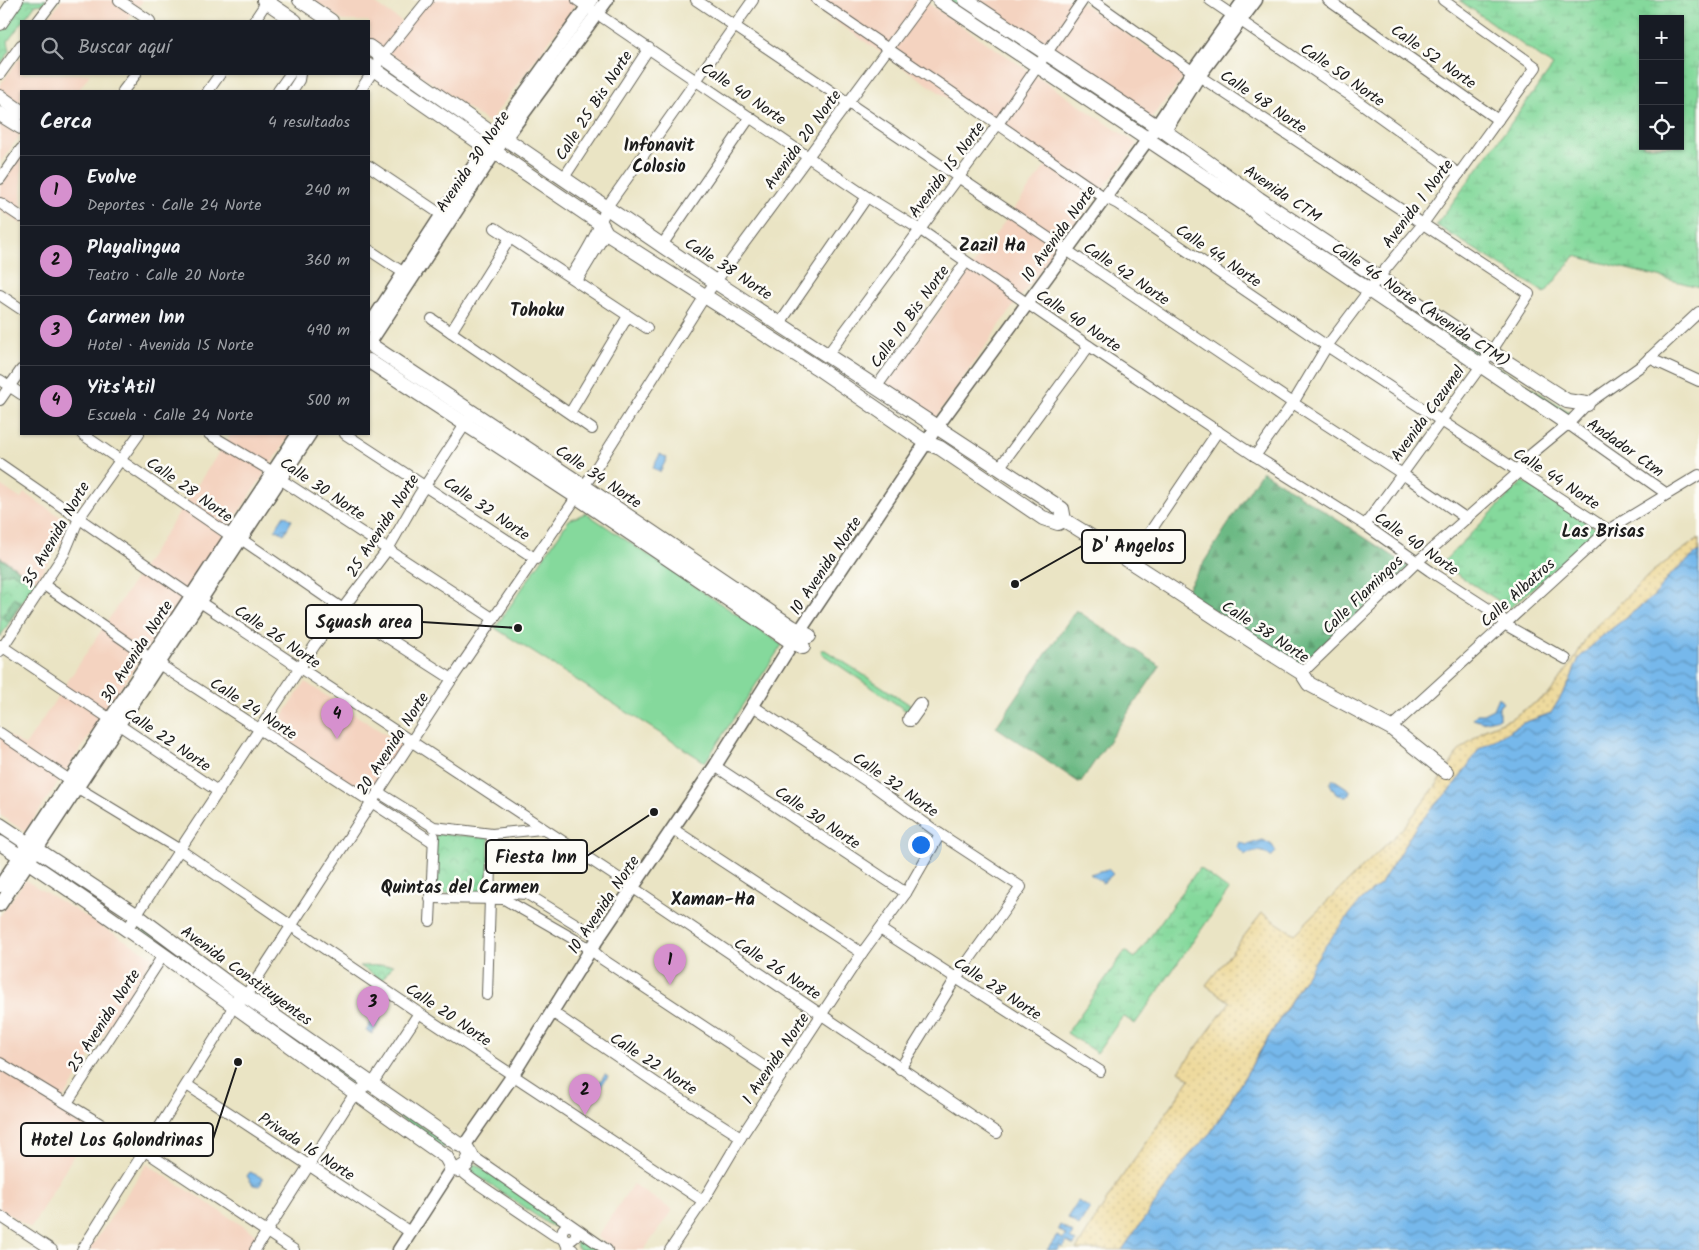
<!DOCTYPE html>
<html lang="es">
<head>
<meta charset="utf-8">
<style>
	:root { --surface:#171b24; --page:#242831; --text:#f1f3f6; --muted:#9ea1a6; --line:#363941; --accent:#d690ce }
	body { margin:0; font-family:Kalam,sans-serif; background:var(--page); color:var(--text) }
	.controls { position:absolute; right:15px; top:15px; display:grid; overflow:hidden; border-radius:0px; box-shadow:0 1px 4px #0004 }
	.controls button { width:45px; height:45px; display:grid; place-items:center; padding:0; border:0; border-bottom:1px solid var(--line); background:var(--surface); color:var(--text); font:25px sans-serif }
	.you { position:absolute; left:920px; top:844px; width:18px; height:18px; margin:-12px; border:4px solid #fff; border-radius:50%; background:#1a73e8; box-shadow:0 0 0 8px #1a73e833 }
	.badge { display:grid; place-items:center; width:32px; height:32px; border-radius:50%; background:var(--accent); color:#111; font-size:16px; font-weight:700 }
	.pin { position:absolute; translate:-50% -41px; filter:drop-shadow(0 1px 2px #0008) }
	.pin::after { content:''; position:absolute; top:26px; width:18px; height:15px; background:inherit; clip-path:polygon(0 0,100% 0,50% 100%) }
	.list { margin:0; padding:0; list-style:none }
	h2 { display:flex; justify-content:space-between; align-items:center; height:65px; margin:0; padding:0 20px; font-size:21px }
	h2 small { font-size:16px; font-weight:400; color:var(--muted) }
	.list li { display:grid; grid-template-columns:32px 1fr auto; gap:15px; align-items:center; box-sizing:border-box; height:70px; padding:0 20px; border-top:1px solid var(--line) }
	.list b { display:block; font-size:19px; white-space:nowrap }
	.list p { margin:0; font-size:16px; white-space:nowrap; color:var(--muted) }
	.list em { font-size:16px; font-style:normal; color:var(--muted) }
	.icon { flex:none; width:28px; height:28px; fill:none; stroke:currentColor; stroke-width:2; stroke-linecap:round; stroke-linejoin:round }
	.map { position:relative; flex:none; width:1699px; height:1250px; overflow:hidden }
	.search { position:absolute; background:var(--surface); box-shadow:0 1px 4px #0004; left:20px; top:20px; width:350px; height:55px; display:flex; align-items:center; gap:12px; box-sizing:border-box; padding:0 18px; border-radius:0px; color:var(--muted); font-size:19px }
	.panel { position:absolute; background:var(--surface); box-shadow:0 1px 4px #0004; left:20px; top:90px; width:350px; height:345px; border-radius:0px }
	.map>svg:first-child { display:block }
</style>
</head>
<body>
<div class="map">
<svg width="1699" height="1250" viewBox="0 0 1699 1250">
	<defs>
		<pattern id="grass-tufts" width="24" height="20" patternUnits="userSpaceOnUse" patternTransform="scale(1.25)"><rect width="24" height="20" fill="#85d99c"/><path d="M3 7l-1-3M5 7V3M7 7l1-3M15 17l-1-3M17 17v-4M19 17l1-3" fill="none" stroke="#72ba86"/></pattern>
		<pattern id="forest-firs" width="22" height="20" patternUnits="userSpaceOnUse" patternTransform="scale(1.25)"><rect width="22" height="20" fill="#6cb984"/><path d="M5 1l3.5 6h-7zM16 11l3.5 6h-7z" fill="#5d9e71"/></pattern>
		<pattern id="wetland-marsh" width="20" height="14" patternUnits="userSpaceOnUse" patternTransform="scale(1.25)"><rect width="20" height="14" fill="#85d99c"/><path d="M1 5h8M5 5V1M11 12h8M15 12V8" fill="none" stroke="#72ba86"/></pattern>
		<pattern id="sand-dots" width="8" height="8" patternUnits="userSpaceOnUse" patternTransform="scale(1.25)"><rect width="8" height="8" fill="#eeda9e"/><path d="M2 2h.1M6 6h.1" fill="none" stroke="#ccba88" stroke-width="1.8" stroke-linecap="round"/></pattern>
		<pattern id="park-crowns" width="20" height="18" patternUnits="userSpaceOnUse" patternTransform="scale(1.25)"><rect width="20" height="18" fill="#85d99c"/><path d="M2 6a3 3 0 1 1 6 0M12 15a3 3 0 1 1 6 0" fill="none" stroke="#72ba86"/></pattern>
		<pattern id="water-waves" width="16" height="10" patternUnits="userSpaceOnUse" patternTransform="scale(1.25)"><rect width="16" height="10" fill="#76b8eb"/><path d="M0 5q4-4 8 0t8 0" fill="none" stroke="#6095be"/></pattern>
	</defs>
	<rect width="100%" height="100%" fill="#fdfcf7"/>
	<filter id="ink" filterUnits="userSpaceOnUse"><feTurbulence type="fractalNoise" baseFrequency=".02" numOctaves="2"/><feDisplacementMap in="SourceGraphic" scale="10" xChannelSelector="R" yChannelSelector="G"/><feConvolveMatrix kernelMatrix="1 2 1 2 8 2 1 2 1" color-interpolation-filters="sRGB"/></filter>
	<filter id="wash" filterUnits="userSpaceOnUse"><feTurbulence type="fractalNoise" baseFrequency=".0096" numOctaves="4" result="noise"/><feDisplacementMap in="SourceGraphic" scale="20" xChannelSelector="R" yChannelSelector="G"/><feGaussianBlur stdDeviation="1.12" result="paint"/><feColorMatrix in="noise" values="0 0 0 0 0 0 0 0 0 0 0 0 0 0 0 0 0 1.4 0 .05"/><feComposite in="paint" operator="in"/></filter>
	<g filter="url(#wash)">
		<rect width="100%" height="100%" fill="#eae4c4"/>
		<!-- built -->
		<g fill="#f4d3c0">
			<polygon points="62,0 143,0 128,21 46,21"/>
			<polygon points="313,0 370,0 404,23 421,0 579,0 489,123 369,39 369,21 343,21"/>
			<polygon points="804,0 923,0 1137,144 1014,305 934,420 885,386 1046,165"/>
			<polygon points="979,0 1077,0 1187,74 1151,118"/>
			<polygon points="21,56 21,74 90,74 78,91 21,91 21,104 0,89 0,85"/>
			<polygon points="0,123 20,135 0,163"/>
			<polygon points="21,154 21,224 0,210 0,185"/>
			<polygon points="231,434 291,434 25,832 0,815 0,730 25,746"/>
			<polygon points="0,485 21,499 24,493 73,525 36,581 0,557"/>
			<polygon points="305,682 403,746 370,796 272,732"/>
			<polygon points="25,880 153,957 57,1109 89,1129 31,1228 0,1209 0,916"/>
			<polygon points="147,1164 260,1237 252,1250 89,1250"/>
			<polygon points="633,1184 672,1210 644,1250 615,1250 597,1237"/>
		</g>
		<!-- grass -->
		<g fill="url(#grass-tufts)" stroke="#507a5c">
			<polygon points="947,0 957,0 1038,54 1038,57 1036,59"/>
			<polygon points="1049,63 1148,127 1147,133 1047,65"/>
			<polygon points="1279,217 1371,280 1368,283 1276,222"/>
			<polygon points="1386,290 1479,353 1479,355 1475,355 1383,292"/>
			<polygon points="1494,364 1571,413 1569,417 1492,366"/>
			<polygon points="821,650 825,650 912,706 908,712 822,654"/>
			<polygon points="36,857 41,858 128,917 124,918 37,861"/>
			<polygon points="142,925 233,993 233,997 229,998 139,929 138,926"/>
			<polygon points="249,1004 354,1078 357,1083 352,1084 246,1009 245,1005"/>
			<polygon points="368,1090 375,1092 445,1143 445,1147 443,1148 369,1096"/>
			<polygon points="473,1164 478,1165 555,1217 559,1223 557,1226 551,1226 472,1172"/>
			<polygon points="581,1238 599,1250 581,1250 577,1248 576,1242"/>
		</g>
		<!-- forest -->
		<g fill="url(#forest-firs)" stroke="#446a50">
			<polygon points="1262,471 1410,567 1300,665 1185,592"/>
			<polygon points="0,558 28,576 21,577 12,572 0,575"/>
			<polygon points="14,598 21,603 9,622 2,617"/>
			<polygon points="1076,610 1160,666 1080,783 996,727"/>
		</g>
		<!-- wetland -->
		<g fill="url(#wetland-marsh)" stroke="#507a5c" fill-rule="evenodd">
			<path d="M1459,0H1699V287L1575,256L1545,293L1436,225L1553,66ZM1643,19H1680V146H1643Z"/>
			<polygon points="1523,481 1598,530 1510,608 1441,564"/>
			<polygon points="1199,868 1229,890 1135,1024 1123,1016 1097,1053 1067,1033 1125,951 1135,958"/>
		</g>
		<!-- sand -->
		<polygon fill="url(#sand-dots)" stroke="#857b5d" points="1699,538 1699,551 1669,576 1654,596 1601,637 1579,658 1569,683 1551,713 1523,723 1479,749 1457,782 1417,825 1380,885 1360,901 1300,985 1211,1132 1187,1158 1122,1250 1076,1250 1119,1181 1190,1079 1179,1071 1230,1002 1206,985 1262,913 1294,934 1404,827 1442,778 1458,752 1485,729 1510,719 1549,694 1572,663 1589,633 1652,572"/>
		<!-- park -->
		<g fill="url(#park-crowns)" stroke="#507a5c" fill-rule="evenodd">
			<polygon points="21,0 46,0 43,4 35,5 8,41 10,51 0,65 0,29"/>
			<path d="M0,557L36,581L0,637V575L12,572L21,577L27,576ZM14,598L21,603L9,622L2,617Z"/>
			<polygon points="436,834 489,837 488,895 433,893"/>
			<polygon points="393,965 382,980 360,966"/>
		</g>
		<!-- pitch -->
		<polygon fill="#85d99c" stroke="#507a5c" points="586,513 782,645 705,762 495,628 569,520"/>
		<!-- water -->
		<g fill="url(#water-waves)" stroke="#496a84">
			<polygon points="660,454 667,458 660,472 653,468"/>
			<polygon points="284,515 292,520 284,534 275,529"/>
			<polygon points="1699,551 1699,1250 1122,1250 1187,1158 1211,1132 1322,950 1360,901 1380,885 1417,825 1457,782 1479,749 1523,723 1551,713 1569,683 1579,658 1601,637 1654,596 1669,576"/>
			<polygon points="1498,697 1503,703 1499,706 1499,718 1482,722 1473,719 1477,714 1483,714 1493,709"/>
			<polygon points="1333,779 1350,790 1350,794 1347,797 1336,794 1330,784"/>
			<path d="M1263,840L1272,845L1276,852L1271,857C1261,849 1256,850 1245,855L1237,847L1239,842L1247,845Z"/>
			<polygon points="1108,869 1113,874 1103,883 1090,874"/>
			<polygon points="375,1016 381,1019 372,1034 366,1031"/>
			<polygon points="605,1074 608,1076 588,1106 585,1104"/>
			<polygon points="250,1172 263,1178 260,1186 253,1185 247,1176"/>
			<polygon points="1078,1201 1090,1208 1079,1226 1067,1218"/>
			<polygon points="1060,1225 1073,1233 1070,1238 1076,1242 1074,1246 1067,1242 1063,1248 1060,1246 1058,1250 1047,1250 1057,1236 1063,1239 1066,1235 1058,1229"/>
		</g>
	</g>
	<g filter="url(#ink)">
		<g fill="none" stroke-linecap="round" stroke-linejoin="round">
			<defs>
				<g id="minor">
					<polyline points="119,0 150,21"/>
					<polyline points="577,0 867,197 919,229 1089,346 1255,456 1365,525 1430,571 1501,617 1504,624 1566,659"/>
					<polyline points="696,0 1293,403 1401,473 1467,519"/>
					<polyline points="817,0 1104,197 1118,204 1327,346 1608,530"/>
					<polyline points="1092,0 1199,76 1529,294 1491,352 1365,525"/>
					<polyline points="1210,0 1348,94 1459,174"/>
					<polyline points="1328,0 1498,120"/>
					<polyline points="38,21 54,0"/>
					<polyline points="254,21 268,0"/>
					<polyline points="0,74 21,45"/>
					<polyline points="123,91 136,74"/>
					<polyline points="208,91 220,74"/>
					<polyline points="278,91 290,74"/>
					<polyline points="292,91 299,80 300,74"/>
					<polyline points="360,91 382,57 428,0"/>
					<polyline points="369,166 442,215"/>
					<polyline points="0,179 21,149"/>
					<polyline points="563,179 649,48"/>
					<polyline points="0,203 21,217"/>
					<polyline points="495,228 647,328"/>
					<polyline points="662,245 750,117"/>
					<polyline points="369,250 404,273"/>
					<path d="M571,276C585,254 598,233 606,208L753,0"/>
					<polyline points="577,281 606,233"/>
					<polyline points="0,295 21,309"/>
					<polyline points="432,319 592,429"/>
					<polyline points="780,323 867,197"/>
					<polyline points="451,332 510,238"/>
					<polyline points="828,354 998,124 1083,0"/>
					<polyline points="1649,358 1699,381"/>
					<polyline points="0,380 21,394"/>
					<polyline points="877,386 966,262"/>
					<polyline points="0,400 21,370"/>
					<polyline points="570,413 628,316"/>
					<polyline points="1568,424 1667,494"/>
					<polyline points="82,434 231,536"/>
					<polyline points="209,434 273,472 280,479 494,619"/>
					<polyline points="345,434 536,559"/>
					<polyline points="1255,456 1293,403 1327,346 1379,277 1422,225 1536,67 1443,0"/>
					<polyline points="0,464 200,602 629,885 997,1133"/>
					<polyline points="999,468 1089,346"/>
					<polyline points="241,539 343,609 452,679"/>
					<polyline points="1131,560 1218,431"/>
					<polyline points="44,585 150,658"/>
					<polyline points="0,645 219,792"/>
					<polyline points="0,651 64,554 79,518 139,434"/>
					<polyline points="159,664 433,842"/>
					<polyline points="1302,673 1417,562 1520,471 1523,461 1568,424 1587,404 1641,366 1699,312"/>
					<polyline points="753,706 868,782 940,834 1021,887 956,978 900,1069"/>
					<polyline points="1391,728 1608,530 1699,475"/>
					<polyline points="0,733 71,781"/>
					<polyline points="715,766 906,893"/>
					<polyline points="78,788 180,850 419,1013 703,1201"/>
					<polyline points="378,792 434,827 492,834 542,829"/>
					<polyline points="673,829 862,953"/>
					<polyline points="495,892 527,894 599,938"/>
					<polyline points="430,898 504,899 591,949 602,959 780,1077"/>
					<polyline points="430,921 434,836"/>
					<polyline points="128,928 315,645 388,549 419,495 468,420"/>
					<polyline points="880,929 1100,1071"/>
					<polyline points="487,995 492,834"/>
					<polyline points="243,1000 452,679 591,476 705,296 924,0"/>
					<polyline points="552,1012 665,1089 741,1137"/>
					<polyline points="0,1063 145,1151 294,1250"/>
					<polyline points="187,1085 410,1232"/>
					<polyline points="67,1103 164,954"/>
					<polyline points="471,1155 607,1250"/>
					<polyline points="463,1169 465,1174 474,1181 554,1235 564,1239 567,1246 573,1250"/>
					<polyline points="0,1216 52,1250"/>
					<circle cx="569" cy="1233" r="7"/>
					<polyline points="82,1250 225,1023 236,1000"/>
					<polyline points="255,1250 355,1093 374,1081 419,1013"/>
					<polyline points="670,1250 703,1201 741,1137 862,953 906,893 940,834"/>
				</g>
				<g id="tertiary">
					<polyline points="1164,132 1199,76 1256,0"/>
					<polyline points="369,326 486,147 592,0"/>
					<polyline points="369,344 495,152 607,0"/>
					<polyline points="0,886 298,434"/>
					<polyline points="0,905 310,434"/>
					<polyline points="464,1146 509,1081 591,949 715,766 799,632 936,428 1148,139 1193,71 1244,0"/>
					<polyline points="399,1250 452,1168"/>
				</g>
				<g id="secondary">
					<polyline points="264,0 295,21"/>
					<polyline points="300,0 331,21"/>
					<polyline points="939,0 1252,209 1260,217 1568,424"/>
					<polyline points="966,0 1167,133 1259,199 1491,352 1567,401 1587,404"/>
					<polyline points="0,23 16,0"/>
					<polyline points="369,47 494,135 506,139 717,283 1062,509 1064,520"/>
					<polyline points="369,66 486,147"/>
					<polyline points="0,97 21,112"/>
					<polyline points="0,114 21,127"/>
					<polyline points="495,152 601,224 606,233 816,367 927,443 940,448 1043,518 1058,523 1064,520"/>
					<polyline points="369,344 576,481 792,627 809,636"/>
					<polyline points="369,361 577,497 790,641 803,647"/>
					<path d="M1064,520C1145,569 1222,623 1302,673L1309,684L1391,728L1446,772"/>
					<polyline points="910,719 920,705"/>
					<path d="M0,825L136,915L234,988L458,1144L466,1147L471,1155L466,1165L458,1170L452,1168L446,1157C297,1053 152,943 0,843"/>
				</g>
			</defs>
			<!-- minor casing -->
			<use href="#minor" stroke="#646257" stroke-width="12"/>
			<!-- tertiary casing -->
			<use href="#tertiary" stroke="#646257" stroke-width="15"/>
			<!-- secondary casing -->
			<use href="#secondary" stroke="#646257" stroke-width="16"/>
			<!-- minor -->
			<use href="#minor" stroke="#fff" stroke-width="10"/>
			<!-- tertiary -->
			<use href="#tertiary" stroke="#fff" stroke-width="12"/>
			<!-- secondary -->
			<use href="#secondary" stroke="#fff" stroke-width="14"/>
		</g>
	</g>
	<g text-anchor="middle" stroke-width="5" stroke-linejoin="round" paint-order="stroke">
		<!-- street labels -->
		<g font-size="16" fill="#1c1c1c" stroke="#fdfcf7">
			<text transform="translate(1434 56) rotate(35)" y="6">Calle 52 Norte</text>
			<text transform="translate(1343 74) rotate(35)" y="6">Calle 50 Norte</text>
			<text transform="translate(744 93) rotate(34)" y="6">Calle 40 Norte</text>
			<text transform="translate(1264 101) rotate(34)" y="6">Calle 48 Norte</text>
			<text transform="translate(593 105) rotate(-57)" y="6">Calle 25 Bis Norte</text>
			<text transform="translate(802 139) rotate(-54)" y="6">Avenida 20 Norte</text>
			<text transform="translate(472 161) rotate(-56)" y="6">Avenida 30 Norte</text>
			<text transform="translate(946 169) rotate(-53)" y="6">Avenida 15 Norte</text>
			<text transform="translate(1283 193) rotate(34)" y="6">Avenida CTM</text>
			<text transform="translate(1417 203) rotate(-53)" y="6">Avenida 1 Norte</text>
			<text transform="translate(1058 233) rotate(-54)" y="6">10 Avenida Norte</text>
			<text transform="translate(1219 255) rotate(34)" y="6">Calle 44 Norte</text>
			<text transform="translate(729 268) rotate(33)" y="6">Calle 38 Norte</text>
			<text transform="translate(1127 273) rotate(34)" y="6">Calle 42 Norte</text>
			<text transform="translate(1421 304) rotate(34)" y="6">Calle 46 Norte (Avenida CTM)</text>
			<text transform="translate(909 316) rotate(-54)" y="6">Calle 10 Bis Norte</text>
			<text transform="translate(1079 320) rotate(34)" y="6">Calle 40 Norte</text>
			<text transform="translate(1427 413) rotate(-54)" y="6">Avenida Cozumel</text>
			<text transform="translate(1626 447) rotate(35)" y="6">Andador Ctm</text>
			<text transform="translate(599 476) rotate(34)" y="6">Calle 34 Norte</text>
			<text transform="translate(1557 478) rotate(33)" y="6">Calle 44 Norte</text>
			<text transform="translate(323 488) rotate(34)" y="6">Calle 30 Norte</text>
			<text transform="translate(190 489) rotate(35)" y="6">Calle 28 Norte</text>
			<text transform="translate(487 508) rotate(34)" y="6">Calle 32 Norte</text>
			<text transform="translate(382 525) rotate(-57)" y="6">25 Avenida Norte</text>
			<text transform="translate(55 534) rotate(-60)" y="6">35 Avenida Norte</text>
			<text transform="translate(1417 543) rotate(35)" y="6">Calle 40 Norte</text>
			<text transform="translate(825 565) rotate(-56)" y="6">10 Avenida Norte</text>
			<text transform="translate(1517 592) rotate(-42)" y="6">Calle Albatros</text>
			<text transform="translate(1362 594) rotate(-44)" y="6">Calle Flamingos</text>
			<text transform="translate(1266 631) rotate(33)" y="6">Calle 38 Norte</text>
			<text transform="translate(278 636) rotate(34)" y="6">Calle 26 Norte</text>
			<text transform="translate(136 651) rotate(-57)" y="6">30 Avenida Norte</text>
			<text transform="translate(254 708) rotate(33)" y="6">Calle 24 Norte</text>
			<text transform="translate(168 739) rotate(34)" y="6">Calle 22 Norte</text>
			<text transform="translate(392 743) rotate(-57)" y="6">20 Avenida Norte</text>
			<text transform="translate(896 784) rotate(35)" y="6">Calle 32 Norte</text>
			<text transform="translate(818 817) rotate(34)" y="6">Calle 30 Norte</text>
			<text transform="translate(603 904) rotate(-56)" y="6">10 Avenida Norte</text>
			<text transform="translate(778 968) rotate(33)" y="6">Calle 26 Norte</text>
			<text transform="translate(247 975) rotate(36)" y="6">Avenida Constituyentes</text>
			<text transform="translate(998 988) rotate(33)" y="6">Calle 28 Norte</text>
			<text transform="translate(449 1014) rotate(34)" y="6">Calle 20 Norte</text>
			<text transform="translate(103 1020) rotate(-57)" y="6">25 Avenida Norte</text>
			<text transform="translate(775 1058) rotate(-56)" y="6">1 Avenida Norte</text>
			<text transform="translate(654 1063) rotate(33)" y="6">Calle 22 Norte</text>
			<text transform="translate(307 1146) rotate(33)" y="6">Privada 16 Norte</text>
		</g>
		<!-- neighbourhood labels -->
		<g font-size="18" font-weight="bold" fill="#1c1c1c" stroke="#fdfcf7">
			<text x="659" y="151">Infonavit<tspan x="659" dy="21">Colosio</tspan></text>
			<text x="992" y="251">Zazil Ha</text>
			<text x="537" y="316">Tohoku</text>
			<text x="1603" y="537">Las Brisas</text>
			<text x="460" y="893">Quintas del Carmen</text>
			<text x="713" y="905">Xaman-Ha</text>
		</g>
	</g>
	<!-- callouts -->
	<path fill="none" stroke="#1c1c1c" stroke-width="2" d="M1015 584L1082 546M518 628L422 622M654 812L587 856M238 1062L213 1139"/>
	<g fill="#1c1c1c" stroke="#fdfcf7" stroke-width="2">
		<circle cx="1015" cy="584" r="5"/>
		<circle cx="518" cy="628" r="5"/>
		<circle cx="654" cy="812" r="5"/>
		<circle cx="238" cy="1062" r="5"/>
	</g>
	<g fill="#fdfcf7" stroke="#1c1c1c" stroke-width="2">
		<rect x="1082" y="530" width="103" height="33" rx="5"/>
		<rect x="306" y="605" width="116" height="33" rx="5"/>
		<rect x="486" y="840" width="101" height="33" rx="5"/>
		<rect x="21" y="1123" width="192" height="33" rx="5"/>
	</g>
	<g font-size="18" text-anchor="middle" font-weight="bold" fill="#1c1c1c">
		<text x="1133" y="552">D' Angelos</text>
		<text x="364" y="628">Squash area</text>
		<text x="536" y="863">Fiesta Inn</text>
		<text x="117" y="1146">Hotel Los Golondrinas</text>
	</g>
</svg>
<div class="controls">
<button>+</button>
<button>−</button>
<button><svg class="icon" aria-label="locate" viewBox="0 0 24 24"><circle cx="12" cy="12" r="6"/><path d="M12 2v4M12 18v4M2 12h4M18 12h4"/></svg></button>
</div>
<div class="you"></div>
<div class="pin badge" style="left:670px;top:985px">1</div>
<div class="pin badge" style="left:585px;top:1115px">2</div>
<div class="pin badge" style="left:373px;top:1027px">3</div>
<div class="pin badge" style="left:337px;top:739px">4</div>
<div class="search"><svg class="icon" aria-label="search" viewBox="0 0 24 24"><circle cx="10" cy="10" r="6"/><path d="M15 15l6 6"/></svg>Buscar aquí</div>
<section class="panel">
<h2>Cerca<small>4 resultados</small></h2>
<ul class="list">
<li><span class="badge">1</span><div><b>Evolve</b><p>Deportes · Calle 24 Norte</p></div><em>240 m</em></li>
<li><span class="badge">2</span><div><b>Playalingua</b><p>Teatro · Calle 20 Norte</p></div><em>360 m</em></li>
<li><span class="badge">3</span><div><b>Carmen Inn</b><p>Hotel · Avenida 15 Norte</p></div><em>490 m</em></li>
<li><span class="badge">4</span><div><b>Yits'Atil</b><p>Escuela · Calle 24 Norte</p></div><em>500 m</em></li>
</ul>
</section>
</div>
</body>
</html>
